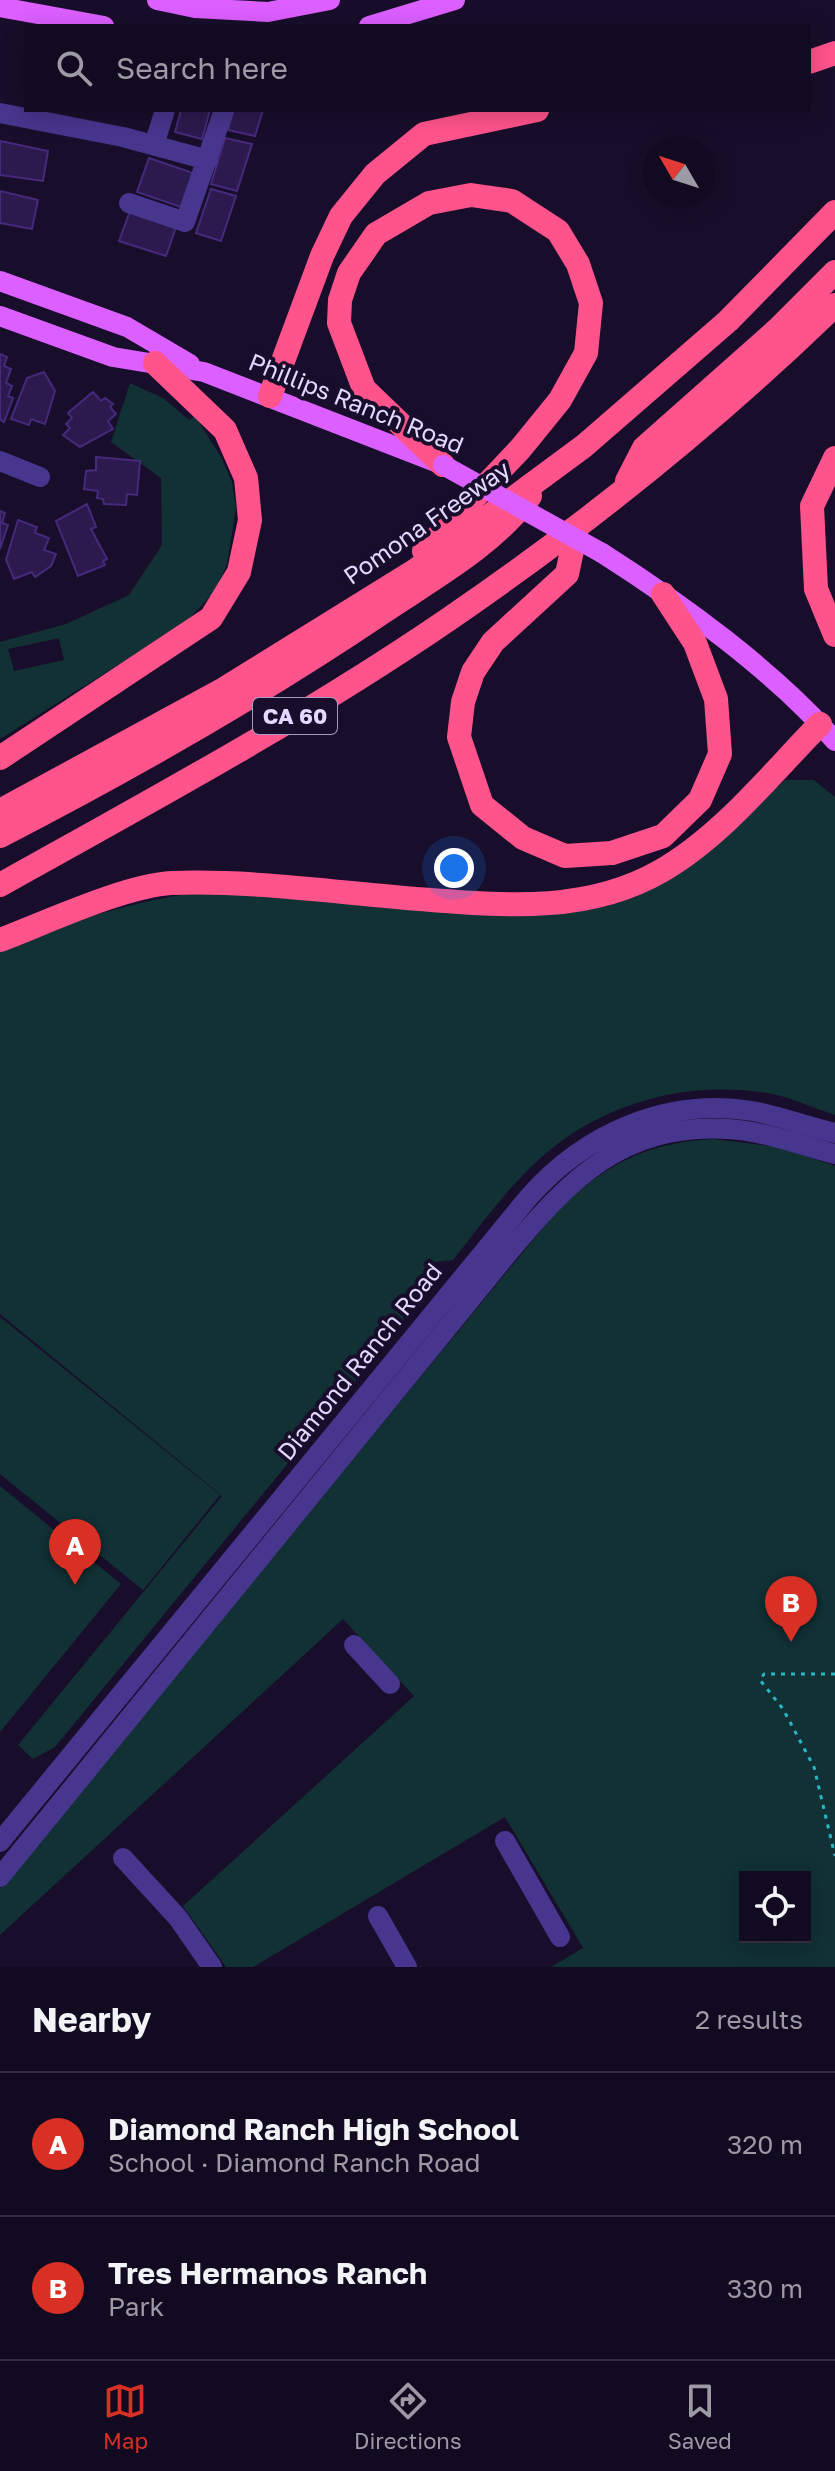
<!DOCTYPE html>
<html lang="en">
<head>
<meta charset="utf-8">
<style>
	:root { --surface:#120a20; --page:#1f182d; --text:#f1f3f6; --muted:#9c9aa5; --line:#312b3e; --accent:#d93025 }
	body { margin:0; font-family:"Golos Text",sans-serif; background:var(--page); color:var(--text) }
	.controls { position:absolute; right:24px; bottom:24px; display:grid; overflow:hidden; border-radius:0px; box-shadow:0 4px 20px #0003 }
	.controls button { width:72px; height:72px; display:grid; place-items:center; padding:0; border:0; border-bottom:2px solid var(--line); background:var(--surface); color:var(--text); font:40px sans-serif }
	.compass { position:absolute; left:643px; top:136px; width:72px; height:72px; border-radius:50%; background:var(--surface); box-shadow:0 4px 20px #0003; rotate:309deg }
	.you { position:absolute; left:454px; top:868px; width:28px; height:28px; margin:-20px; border:6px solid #fff; border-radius:50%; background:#1a73e8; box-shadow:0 0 0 12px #1a73e833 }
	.badge { display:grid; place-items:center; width:52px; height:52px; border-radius:50%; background:var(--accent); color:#fff; font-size:26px; font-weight:700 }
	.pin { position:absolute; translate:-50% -66px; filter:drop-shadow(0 2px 4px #0008) }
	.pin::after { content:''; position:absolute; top:42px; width:28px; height:24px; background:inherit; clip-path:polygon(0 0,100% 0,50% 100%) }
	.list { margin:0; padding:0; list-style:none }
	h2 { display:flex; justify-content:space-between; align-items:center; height:104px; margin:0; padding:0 32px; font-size:34px }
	h2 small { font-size:26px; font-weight:400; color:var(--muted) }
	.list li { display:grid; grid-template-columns:52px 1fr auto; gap:24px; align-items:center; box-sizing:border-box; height:144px; padding:0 32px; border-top:2px solid var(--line) }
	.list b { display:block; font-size:30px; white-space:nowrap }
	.list p { margin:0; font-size:26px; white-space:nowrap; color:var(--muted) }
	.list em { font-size:26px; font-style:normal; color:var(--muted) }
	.icon { flex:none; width:44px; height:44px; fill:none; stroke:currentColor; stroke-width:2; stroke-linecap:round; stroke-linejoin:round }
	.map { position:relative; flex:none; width:835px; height:1967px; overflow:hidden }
	.search { position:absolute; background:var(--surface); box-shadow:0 4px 20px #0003; left:24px; right:24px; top:24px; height:88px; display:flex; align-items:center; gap:20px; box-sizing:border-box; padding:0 28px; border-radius:0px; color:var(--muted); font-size:30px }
	.sheet { height:392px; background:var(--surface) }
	nav { display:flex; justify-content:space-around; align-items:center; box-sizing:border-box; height:112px; border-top:2px solid var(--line); background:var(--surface); font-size:22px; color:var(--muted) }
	nav a { display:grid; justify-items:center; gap:4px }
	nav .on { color:var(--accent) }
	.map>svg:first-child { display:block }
</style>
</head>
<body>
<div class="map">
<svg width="835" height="1967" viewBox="0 0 835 1967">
	<rect width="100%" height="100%" fill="#180e2b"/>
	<!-- green -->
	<g fill="#113135" fill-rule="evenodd">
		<path d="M130,383L163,398L189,420L195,416L221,457L232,482L236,508L227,564L216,590L185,623L0,739V642L66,624L129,595L162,545L161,478L111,442ZM59,638L64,660L14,671L8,649Z"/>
		<path d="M785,780H814L835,797V1115C816,1109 797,1100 777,1095C689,1077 595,1103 531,1167C502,1195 478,1229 453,1260L435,1262L402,1302L404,1322L55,1747L33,1759L18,1745L222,1496L0,1314V951C63,923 126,903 194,893L598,906L773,783L778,787Z"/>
		<path d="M713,1139L778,1147L835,1166V1967H551L583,1948L505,1817L253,1967H226L183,1906L414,1696L343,1619L0,1935V1889L556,1212C605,1165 644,1143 713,1139ZM745,1877H805V1937H745Z"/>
		<polygon points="0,1317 220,1495 143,1590 0,1474"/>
		<polygon points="0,1486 121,1584 0,1732"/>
	</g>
	<!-- building -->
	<g fill="#2c194d" stroke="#46297b" stroke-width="2">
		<polygon points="181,110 210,110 202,139 175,132"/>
		<polygon points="234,110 263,110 255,136 228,130"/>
		<polygon points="225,138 252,144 237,191 211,184"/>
		<polygon points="0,141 48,151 43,181 0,175"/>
		<polygon points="149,158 193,173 181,207 137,192"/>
		<polygon points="211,189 236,196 221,241 196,233"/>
		<polygon points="0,191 38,200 32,229 0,223"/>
		<polygon points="130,211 176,227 166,256 119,241"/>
		<polygon points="0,354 7,357 4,366 11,369 6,383 12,386 8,396 13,398 4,422 0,420"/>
		<polygon points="44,372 55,391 45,424 31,419 29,425 11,419 27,378"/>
		<polygon points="93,392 101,401 105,398 113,404 110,407 116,414 108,421 113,429 80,447 63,435 70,428 66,424 72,418 68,413"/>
		<polygon points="96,457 140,461 137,495 127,494 126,505 104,504 103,499 97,498 98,491 84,489 86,471 96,470"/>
		<polygon points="87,504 96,527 91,529 107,559 103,561 105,565 78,576 56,521"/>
		<polygon points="0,511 5,513 2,523 8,525 0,549"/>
		<polygon points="18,520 37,527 35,533 49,538 44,550 56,554 51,566 35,577 32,572 14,579 6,560"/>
	</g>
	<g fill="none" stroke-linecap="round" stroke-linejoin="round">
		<!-- path -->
		<polyline stroke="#26b6c5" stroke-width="3" stroke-dasharray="4 6" stroke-linecap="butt" points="835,1674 764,1674 760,1680 783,1709 814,1767 835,1856"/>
		<!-- minor -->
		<g stroke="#47368d" stroke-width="20">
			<polyline points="0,113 123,137 208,160"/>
			<polyline points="154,145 165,110"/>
			<polyline points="129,203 185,222 224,110"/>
			<polyline points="0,461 40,477"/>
			<polyline points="354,1645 390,1684"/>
			<polyline points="505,1841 560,1937"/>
			<path d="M0,1842L528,1198C584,1134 666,1097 752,1111C780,1116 807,1127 835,1133"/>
			<polyline points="123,1858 178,1918 212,1967"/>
			<path d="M0,1877L509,1252C570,1179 624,1122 728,1129C764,1131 800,1145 835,1154"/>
			<polyline points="378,1916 407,1967"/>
		</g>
		<!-- major -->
		<g stroke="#dc5fff" stroke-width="20">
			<polyline points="157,0 195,8 268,12 330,0"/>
			<polyline points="0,7 104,26"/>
			<polyline points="369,26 455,0"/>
			<polyline points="0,281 127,327 190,364"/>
			<polyline points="0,316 113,357 204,372 438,463"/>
			<path d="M602,553C679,602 776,672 835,741"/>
		</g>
		<!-- highway -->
		<g stroke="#ff538b" stroke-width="24">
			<polyline points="809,62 835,53"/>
			<polyline points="270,396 322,256 341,216 375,174 424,134 537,110"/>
			<polyline points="835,458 812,506 816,589 835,635"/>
			<polyline points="627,481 644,448 778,329 835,272"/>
			<polyline points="577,527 567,574 493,642 473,672 463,702 459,737 482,805 523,838 565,856 612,853 663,836 700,800 720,754 716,699 695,643 663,594"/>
			<polyline points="424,551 521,448 560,400 586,353 591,303 578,264 558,231 512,201 471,195 429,203 376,234 349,273 340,300 339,323 364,389 443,465"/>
			<polyline points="0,758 211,618 239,572 250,520 246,478 225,430 155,363"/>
			<polyline points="0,811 224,689 416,570 584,446 728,321 835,212"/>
			<path d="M0,836C132,768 260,695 383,612C435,577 492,546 530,496"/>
			<path d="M0,885C152,800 306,717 449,619C586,525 716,421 835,305"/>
			<path d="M0,940C45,923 126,885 172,883C258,880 345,894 431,900C510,906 590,912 661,871C722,836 771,774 820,724"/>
		</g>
		<!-- major-bridge -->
		<polyline stroke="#dc5fff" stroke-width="20" points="443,465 602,553"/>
	</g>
	<g text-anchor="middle" stroke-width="8" stroke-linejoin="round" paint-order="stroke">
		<!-- shield labels -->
		<rect fill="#180e2b" stroke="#a69bbf" stroke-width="2" x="253" y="698" width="84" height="36" rx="6"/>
		<g font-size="22" font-weight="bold" fill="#e3d8ff">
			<text x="295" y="724">CA 60</text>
		</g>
		<!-- street labels -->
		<g font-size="24" fill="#e3d8ff" stroke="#180e2b">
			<text transform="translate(356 404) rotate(22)" y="8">Phillips Ranch Road</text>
			<text transform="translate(427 523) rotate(-35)" y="8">Pomona Freeway</text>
			<text transform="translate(360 1362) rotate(-51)" y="8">Diamond Ranch Road</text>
		</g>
	</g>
</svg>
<div class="controls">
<button><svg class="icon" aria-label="locate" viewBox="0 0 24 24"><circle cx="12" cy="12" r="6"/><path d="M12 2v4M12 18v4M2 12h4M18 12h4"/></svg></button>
</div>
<svg class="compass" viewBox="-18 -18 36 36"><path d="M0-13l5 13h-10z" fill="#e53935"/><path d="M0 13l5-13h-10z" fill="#9c9aa5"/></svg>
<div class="you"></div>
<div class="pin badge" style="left:75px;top:1585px">A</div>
<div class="pin badge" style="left:791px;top:1642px">B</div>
<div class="search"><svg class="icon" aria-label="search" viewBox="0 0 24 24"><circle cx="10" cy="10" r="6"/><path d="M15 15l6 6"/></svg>Search here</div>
</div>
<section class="sheet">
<h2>Nearby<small>2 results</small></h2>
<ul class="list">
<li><span class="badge">A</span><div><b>Diamond Ranch High School</b><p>School · Diamond Ranch Road</p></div><em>320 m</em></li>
<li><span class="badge">B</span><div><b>Tres Hermanos Ranch</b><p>Park</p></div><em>330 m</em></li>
</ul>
</section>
<nav>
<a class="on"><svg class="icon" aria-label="map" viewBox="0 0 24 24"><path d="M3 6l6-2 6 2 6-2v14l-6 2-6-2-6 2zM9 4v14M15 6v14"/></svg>Map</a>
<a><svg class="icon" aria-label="directions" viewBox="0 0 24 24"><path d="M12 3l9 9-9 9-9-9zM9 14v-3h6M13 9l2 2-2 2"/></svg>Directions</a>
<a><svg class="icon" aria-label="saved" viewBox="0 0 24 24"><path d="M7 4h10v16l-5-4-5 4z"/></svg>Saved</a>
</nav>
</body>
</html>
